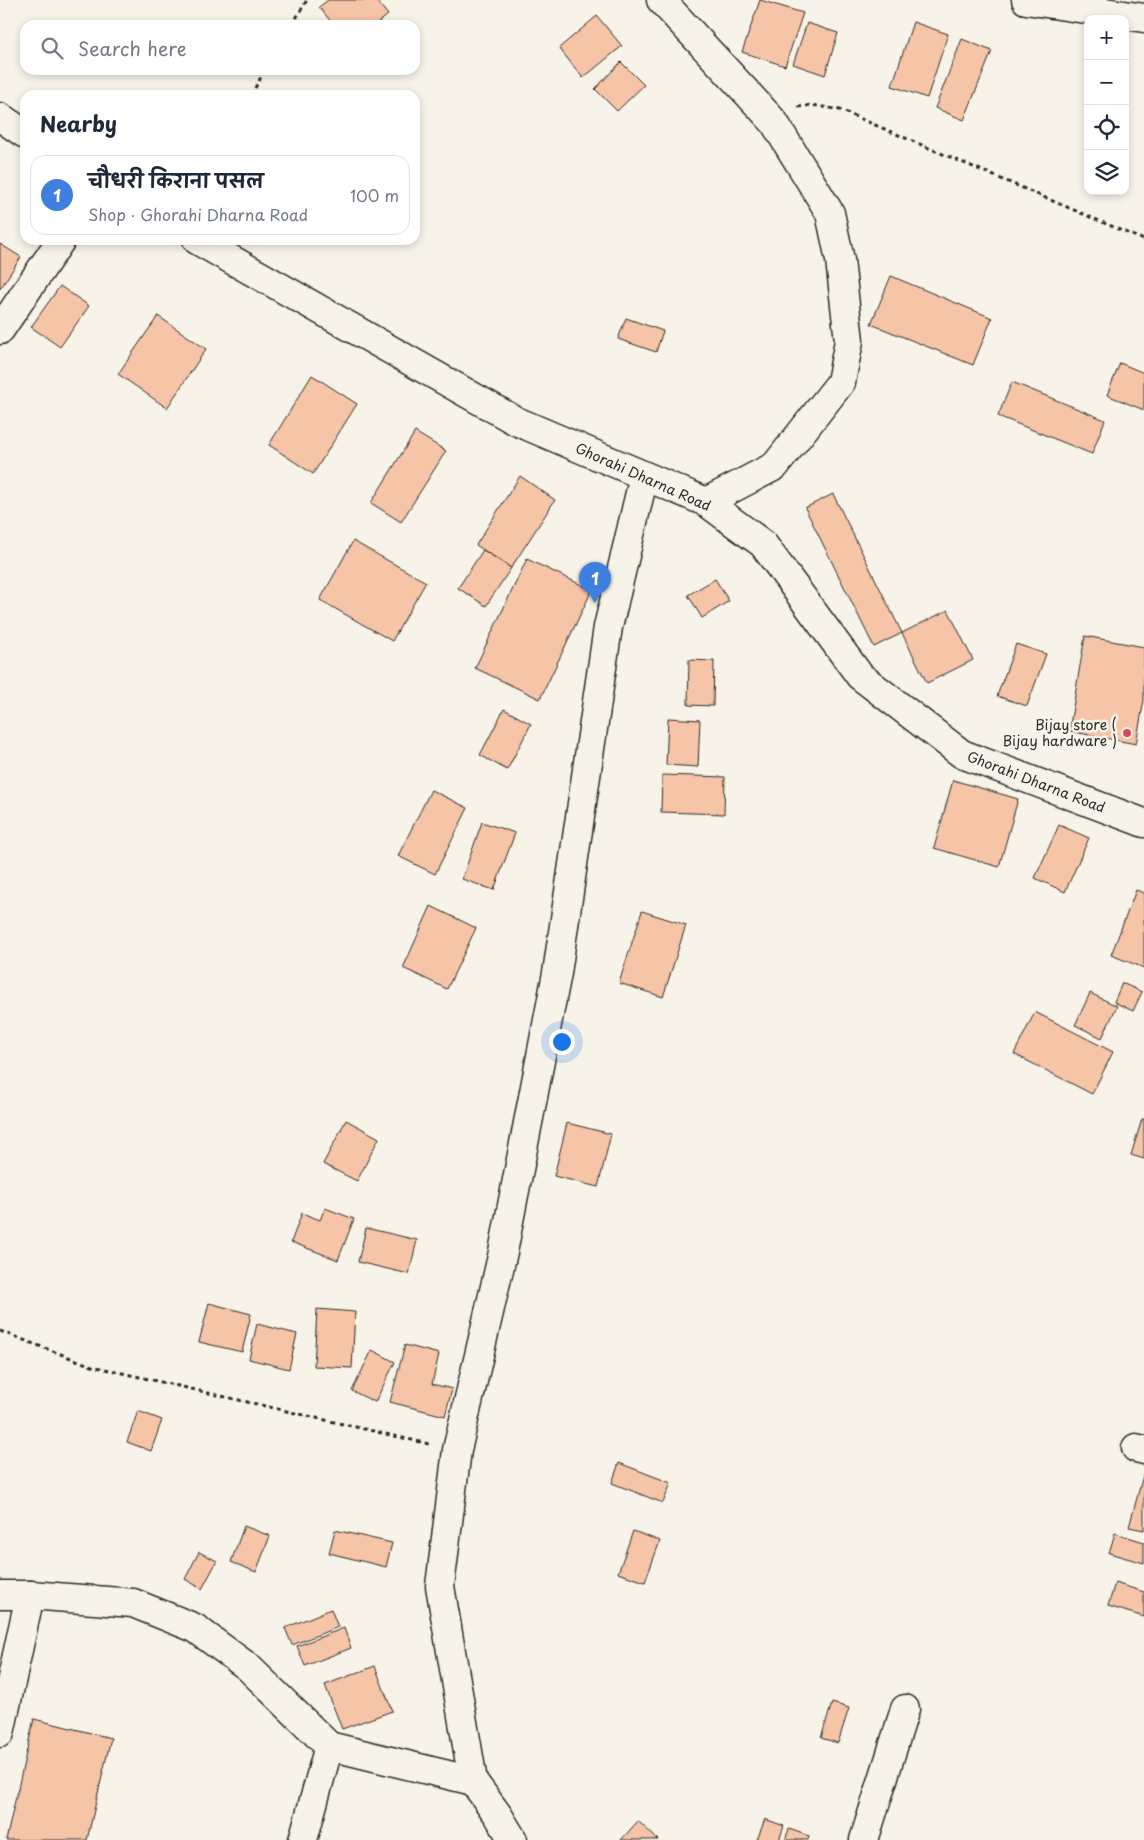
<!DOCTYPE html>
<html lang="en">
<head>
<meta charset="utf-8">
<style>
	:root { --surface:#fff; --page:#f2f2f3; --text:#1f2937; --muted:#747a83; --line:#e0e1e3; --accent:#0f766e }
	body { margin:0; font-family:"Playpen Sans","Playpen Sans Deva",sans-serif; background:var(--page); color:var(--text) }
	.controls { position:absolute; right:15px; top:15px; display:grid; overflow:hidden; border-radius:10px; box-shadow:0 2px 8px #0003 }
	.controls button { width:45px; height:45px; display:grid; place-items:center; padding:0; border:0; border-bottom:1px solid var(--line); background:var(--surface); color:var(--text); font:25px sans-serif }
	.you { position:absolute; left:561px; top:1041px; width:18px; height:18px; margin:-12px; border:4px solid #fff; border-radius:50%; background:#1a73e8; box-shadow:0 0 0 8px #1a73e833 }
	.badge { display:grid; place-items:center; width:32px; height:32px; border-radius:50%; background:var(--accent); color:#fff; font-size:16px; font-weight:700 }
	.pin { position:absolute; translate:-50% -41px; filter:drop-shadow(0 1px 2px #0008) }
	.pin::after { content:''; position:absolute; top:26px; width:18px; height:15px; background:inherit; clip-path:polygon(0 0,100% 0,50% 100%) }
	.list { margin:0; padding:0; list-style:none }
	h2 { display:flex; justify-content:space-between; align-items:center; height:65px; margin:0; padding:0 20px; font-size:21px }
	h2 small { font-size:16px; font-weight:400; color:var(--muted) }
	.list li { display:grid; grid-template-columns:32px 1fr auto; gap:15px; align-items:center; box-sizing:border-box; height:80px; margin:0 10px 10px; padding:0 10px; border:1px solid var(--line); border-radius:15px }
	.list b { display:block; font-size:19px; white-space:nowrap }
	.list p { margin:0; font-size:16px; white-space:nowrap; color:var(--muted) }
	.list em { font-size:16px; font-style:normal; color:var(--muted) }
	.icon { flex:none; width:28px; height:28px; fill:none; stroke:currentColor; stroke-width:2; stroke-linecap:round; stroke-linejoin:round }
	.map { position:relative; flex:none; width:1144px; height:1840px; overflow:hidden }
	.search { position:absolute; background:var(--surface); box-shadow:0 2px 8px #0003; left:20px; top:20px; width:400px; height:55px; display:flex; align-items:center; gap:12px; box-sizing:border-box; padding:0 18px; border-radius:15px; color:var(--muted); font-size:19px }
	.panel { position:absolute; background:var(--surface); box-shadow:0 2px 8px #0003; left:20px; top:90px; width:400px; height:155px; border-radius:15px }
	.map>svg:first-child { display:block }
</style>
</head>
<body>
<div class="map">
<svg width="1144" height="1840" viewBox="0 0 1144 1840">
	<rect width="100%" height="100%" fill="#f7f3e8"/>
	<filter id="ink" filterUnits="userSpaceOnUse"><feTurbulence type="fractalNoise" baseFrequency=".02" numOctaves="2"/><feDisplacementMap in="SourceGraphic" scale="10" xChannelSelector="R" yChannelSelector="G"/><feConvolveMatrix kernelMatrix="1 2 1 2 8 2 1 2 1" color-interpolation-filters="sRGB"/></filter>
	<g filter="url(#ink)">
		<!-- building -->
		<g fill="#f6c4a6" stroke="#2b2b2b">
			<polygon points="328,0 376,0 388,15 375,25 334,25 319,7"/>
			<polygon points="760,0 803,13 785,66 742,52"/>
			<polygon points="597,16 622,46 583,78 559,48"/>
			<polygon points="913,22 948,34 927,98 892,86"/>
			<polygon points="807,23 838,33 825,75 793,64"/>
			<polygon points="962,39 992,51 964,120 935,108"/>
			<polygon points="621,62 644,85 617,111 595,89"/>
			<polygon points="0,244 21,257 0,289"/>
			<polygon points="891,276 992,318 973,365 871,324"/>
			<polygon points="60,286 89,306 60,347 31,327"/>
			<polygon points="158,316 206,349 167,408 118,374"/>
			<polygon points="626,318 663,331 656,352 618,339"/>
			<polygon points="1120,363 1144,373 1144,410 1107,395"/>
			<polygon points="312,375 357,404 313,474 269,445"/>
			<polygon points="1012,382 1105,420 1092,454 998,416"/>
			<polygon points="415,432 446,451 401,522 371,503"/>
			<polygon points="520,476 555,500 511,568 476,545"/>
			<polygon points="833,494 902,633 874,647 805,508"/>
			<polygon points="353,541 426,582 392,641 320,600"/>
			<polygon points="483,550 511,568 486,606 458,588"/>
			<polygon points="527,559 592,590 540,699 475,668"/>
			<polygon points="715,579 729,601 702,618 688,595"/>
			<polygon points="948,610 973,660 927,683 902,633"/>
			<polygon points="1085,636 1144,647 1144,700 1136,744 1069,731"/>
			<polygon points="1016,644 1046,654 1027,706 997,696"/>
			<polygon points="689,660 714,661 713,706 688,705"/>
			<polygon points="504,709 531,724 507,770 480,755"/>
			<polygon points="668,718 700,720 698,767 666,765"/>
			<polygon points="662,775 725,777 724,814 661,812"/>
			<polygon points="953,780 1018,799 999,867 934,848"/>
			<polygon points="431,790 468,808 435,874 398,856"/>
			<polygon points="482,822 515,833 494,890 462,879"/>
			<polygon points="1059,825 1089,838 1065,892 1035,878"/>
			<polygon points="1136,890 1144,893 1144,968 1111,955"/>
			<polygon points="431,906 476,928 447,989 403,968"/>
			<polygon points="642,911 686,925 663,997 619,983"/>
			<polygon points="1122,983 1142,992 1133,1011 1114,1002"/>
			<polygon points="1090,993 1117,1006 1102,1038 1075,1025"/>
			<polygon points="1035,1012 1113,1052 1092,1094 1014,1054"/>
			<polygon points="1142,1119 1144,1119 1144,1159 1131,1155"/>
			<polygon points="346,1120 379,1138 357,1181 323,1164"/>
			<polygon points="567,1123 611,1134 598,1187 554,1176"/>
			<polygon points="325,1208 354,1219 338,1260 291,1242 302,1213 320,1220"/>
			<polygon points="366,1228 417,1240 409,1274 358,1262"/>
			<polygon points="209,1303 251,1314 242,1352 199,1342"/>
			<polygon points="317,1309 355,1312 352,1368 314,1366"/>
			<polygon points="257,1324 297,1334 289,1369 249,1359"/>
			<polygon points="405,1345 439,1354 432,1384 452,1389 445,1416 390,1402"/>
			<polygon points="372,1350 395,1362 375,1402 352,1391"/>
			<polygon points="138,1411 162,1420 151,1451 127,1442"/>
			<polygon points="619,1463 671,1483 663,1503 612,1483"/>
			<polygon points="1144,1472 1144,1530 1129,1527"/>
			<polygon points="244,1526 270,1536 256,1572 231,1562"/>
			<polygon points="335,1530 392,1543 386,1567 329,1553"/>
			<polygon points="633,1531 660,1541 645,1582 618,1573"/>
			<polygon points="1115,1533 1144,1542 1144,1563 1109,1553"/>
			<polygon points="199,1552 217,1561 202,1589 185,1579"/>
			<polygon points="1115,1583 1144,1592 1144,1617 1108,1606"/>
			<polygon points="331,1609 338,1627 292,1645 285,1628"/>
			<polygon points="344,1628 351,1648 305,1666 297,1646"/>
			<polygon points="375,1666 392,1711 342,1729 325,1685"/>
			<polygon points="832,1703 849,1708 838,1743 821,1738"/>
			<polygon points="34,1719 111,1738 87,1840 6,1840"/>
			<polygon points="765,1819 784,1826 779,1840 757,1840"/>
			<polygon points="638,1821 658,1840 621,1840"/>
			<polygon points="789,1829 809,1836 808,1840 785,1840"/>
		</g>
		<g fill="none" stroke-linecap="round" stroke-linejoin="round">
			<defs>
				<g id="minor">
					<polyline points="661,0 774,122 830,213 840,260 849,341 841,382 775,466 706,502"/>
					<polyline points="1026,0 1144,18"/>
					<polyline points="0,117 25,134"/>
					<polyline points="197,240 516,421 706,502 763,544 860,676 962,754 1144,823"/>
					<polyline points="0,330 61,240"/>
					<polyline points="1136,1448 1144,1450"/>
					<polyline points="0,1595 30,1595 133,1603 195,1628 248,1667 329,1746 473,1781"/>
					<polyline points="0,1733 30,1595"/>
					<polyline points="303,1840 329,1746"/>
					<polyline points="513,1840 498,1815 473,1781 440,1586 457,1450 503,1252 557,973 608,627 644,476"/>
					<polyline points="864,1840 905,1709"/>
				</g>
			</defs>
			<!-- minor casing -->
			<use href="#minor" stroke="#2b2b2b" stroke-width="31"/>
			<!-- path -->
			<g stroke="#2b2b2b" stroke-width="3" stroke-dasharray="4 4" stroke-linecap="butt">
				<polyline points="292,25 307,0"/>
				<polyline points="251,95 265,70"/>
				<polyline points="798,107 812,105 840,110 1144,240"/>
				<polyline points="0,1331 92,1366 429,1444"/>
			</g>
			<!-- minor -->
			<use href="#minor" stroke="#f7f3e8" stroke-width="28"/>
		</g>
	</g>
	<!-- markers -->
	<circle fill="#d1495b" stroke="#f7f3e8" stroke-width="2" cx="1127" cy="733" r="5"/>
	<g text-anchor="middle" stroke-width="5" stroke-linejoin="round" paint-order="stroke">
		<!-- street labels -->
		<g font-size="14" fill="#2b2b2b" stroke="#f7f3e8">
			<text transform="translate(643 477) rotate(24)" y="5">Ghorahi Dharna Road</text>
			<text transform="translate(1036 782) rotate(21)" y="5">Ghorahi Dharna Road</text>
		</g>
		<!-- poi labels -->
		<g font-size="14" fill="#2b2b2b" stroke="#f7f3e8" text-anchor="end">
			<text x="1117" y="730">Bijay store (<tspan x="1117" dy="16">Bijay hardware )</tspan></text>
		</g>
	</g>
</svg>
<div class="controls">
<button>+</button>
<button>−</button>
<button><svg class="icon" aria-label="locate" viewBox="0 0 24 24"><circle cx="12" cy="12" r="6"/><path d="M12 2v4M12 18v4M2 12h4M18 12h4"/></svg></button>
<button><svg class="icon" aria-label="layers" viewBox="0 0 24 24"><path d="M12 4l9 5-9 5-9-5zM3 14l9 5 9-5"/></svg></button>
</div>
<div class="you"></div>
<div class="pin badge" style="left:595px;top:603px;background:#3f7fe0">1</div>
<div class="search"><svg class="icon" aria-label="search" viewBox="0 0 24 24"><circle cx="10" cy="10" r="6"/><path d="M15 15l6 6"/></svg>Search here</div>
<section class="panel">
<h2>Nearby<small></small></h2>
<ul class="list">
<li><span class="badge" style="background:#3f7fe0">1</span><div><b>चौधरी किराना पसल</b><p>Shop · Ghorahi Dharna Road</p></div><em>100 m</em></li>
</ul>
</section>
</div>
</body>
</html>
